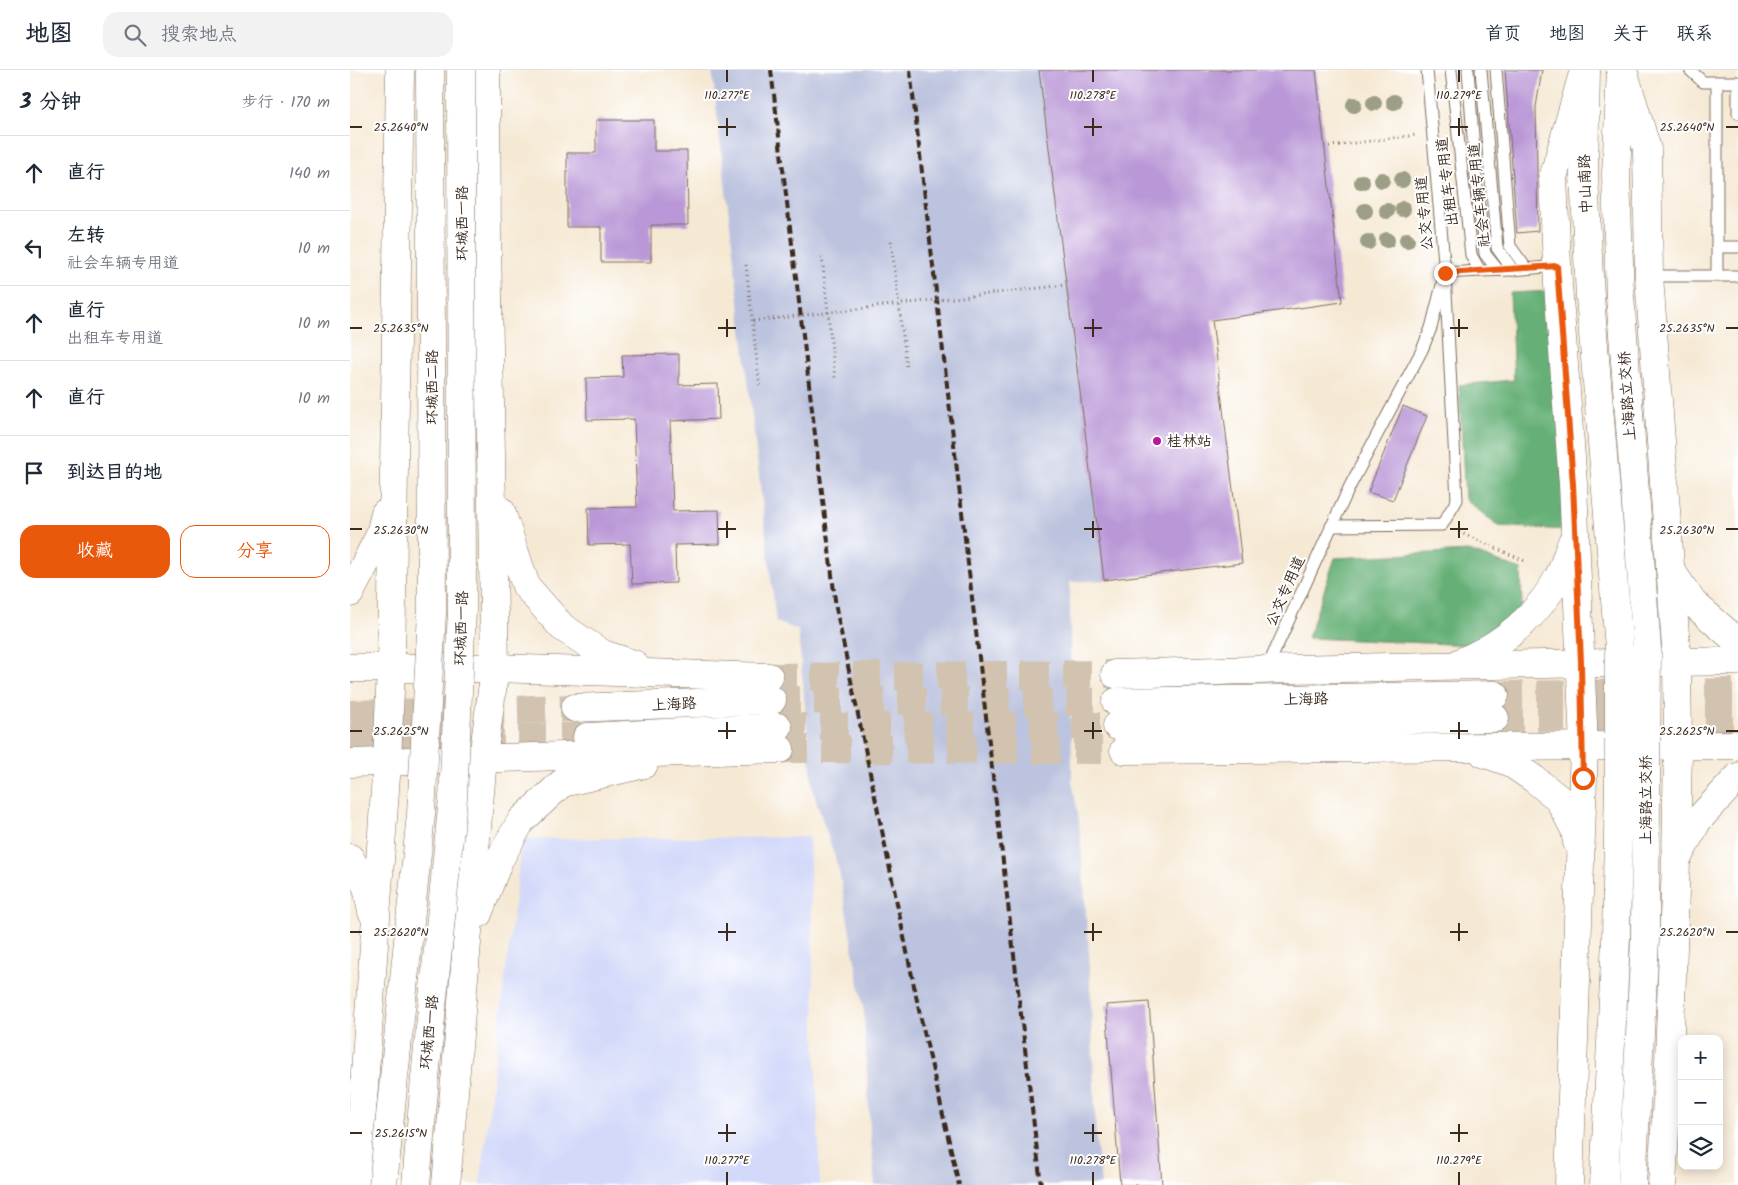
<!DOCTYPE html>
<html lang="zh">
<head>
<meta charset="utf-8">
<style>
	:root { --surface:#fff; --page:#f2f2f3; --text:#1f2937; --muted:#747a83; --line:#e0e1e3; --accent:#ea580c }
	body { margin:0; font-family:Kalam,"LXGW WenKai TC",sans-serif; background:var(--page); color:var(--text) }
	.controls { position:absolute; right:15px; bottom:15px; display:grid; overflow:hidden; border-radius:10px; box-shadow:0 2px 12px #0003 }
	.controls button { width:45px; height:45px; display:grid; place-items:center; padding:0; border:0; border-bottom:1px solid var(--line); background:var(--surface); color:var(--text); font:25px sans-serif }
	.stop { position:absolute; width:15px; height:15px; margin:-11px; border:4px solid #ea580c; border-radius:50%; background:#fff }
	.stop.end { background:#ea580c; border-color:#fff; box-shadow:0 1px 5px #0008 }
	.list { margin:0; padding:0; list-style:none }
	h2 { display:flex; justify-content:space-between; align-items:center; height:65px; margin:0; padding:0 20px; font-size:21px }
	h2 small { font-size:16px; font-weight:400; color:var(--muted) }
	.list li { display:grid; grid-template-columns:32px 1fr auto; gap:15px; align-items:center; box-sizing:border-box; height:75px; padding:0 20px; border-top:1px solid var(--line) }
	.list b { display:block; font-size:19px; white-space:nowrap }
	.list p { margin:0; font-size:16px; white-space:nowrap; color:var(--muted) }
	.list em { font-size:16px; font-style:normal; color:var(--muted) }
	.actions { display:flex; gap:10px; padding:15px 20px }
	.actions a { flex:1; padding:11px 0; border:1px solid var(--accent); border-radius:15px; text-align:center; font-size:18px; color:var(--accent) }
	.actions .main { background:var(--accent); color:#fff }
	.icon { flex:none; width:28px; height:28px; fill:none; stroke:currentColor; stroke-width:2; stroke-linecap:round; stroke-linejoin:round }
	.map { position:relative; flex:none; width:1388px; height:1115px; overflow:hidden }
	header { display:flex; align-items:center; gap:30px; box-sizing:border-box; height:70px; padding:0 25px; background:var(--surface); border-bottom:1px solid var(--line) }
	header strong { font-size:24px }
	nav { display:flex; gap:28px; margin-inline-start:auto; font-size:18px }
	.search { width:350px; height:45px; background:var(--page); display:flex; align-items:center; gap:12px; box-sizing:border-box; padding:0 18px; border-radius:15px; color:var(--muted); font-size:19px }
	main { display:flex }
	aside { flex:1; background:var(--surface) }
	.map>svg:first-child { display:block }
</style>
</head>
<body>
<header>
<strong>地图</strong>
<div class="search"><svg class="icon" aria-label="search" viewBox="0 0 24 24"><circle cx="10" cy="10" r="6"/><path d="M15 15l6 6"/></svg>搜索地点</div>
<nav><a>首页</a><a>地图</a><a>关于</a><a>联系</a></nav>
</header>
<main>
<aside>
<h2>3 分钟<small>步行 · 170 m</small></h2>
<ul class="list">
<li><svg class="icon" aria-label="ahead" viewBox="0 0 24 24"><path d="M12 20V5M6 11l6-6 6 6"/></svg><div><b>直行</b></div><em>140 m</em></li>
<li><svg class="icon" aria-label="left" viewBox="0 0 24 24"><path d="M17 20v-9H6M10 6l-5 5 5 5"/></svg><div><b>左转</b><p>社会车辆专用道</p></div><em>10 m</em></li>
<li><svg class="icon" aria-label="ahead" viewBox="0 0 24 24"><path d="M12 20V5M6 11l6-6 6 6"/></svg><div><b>直行</b><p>出租车专用道</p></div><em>10 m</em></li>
<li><svg class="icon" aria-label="ahead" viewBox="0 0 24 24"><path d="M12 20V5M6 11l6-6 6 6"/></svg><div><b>直行</b></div><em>10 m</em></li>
<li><svg class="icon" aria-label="arrive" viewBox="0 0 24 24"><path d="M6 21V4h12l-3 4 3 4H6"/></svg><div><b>到达目的地</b></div></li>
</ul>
<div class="actions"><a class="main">收藏</a><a>分享</a></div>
</aside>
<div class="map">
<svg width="1388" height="1115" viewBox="0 0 1388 1115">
	<rect width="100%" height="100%" fill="#fff"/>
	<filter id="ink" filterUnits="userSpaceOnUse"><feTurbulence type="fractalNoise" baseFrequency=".02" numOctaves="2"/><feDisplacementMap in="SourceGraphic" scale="10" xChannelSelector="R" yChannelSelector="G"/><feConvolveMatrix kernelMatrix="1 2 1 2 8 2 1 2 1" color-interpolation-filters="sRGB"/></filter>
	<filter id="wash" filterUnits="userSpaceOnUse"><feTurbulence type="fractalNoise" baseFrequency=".0096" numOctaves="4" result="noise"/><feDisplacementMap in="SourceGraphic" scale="20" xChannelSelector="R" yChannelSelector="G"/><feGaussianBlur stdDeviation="1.12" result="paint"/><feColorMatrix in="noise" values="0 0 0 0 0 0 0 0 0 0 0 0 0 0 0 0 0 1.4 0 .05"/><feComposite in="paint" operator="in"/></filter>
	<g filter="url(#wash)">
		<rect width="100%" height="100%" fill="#f6e9d4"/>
		<!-- built -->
		<polygon fill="#d3d9f9" points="459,767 470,1115 130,1115 172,769"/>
		<!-- industrial -->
		<polygon fill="#bcc3de" points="362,0 689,0 754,510 720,512 720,549 722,711 729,750 739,882 746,1068 751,1115 525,1115 520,1059 514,942 489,800 463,721 448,560 426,552"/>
		<!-- forest -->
		<g fill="#66b077" stroke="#506d4a">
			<polygon points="1201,221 1215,460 1148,456 1115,429 1109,315 1164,310 1160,223"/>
			<polygon points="1119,481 1171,500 1172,540 1125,575 958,568 985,488"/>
		</g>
		<g id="blocks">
			<!-- building -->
			<g fill="#ba98d7">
				<polygon points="689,0 966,0 992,232 862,250 892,493 754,510"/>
				<polygon points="1155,0 1192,0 1186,37 1188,161 1167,163"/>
				<polygon points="246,50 304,50 304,81 337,81 338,155 301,155 301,192 251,192 251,157 217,157 217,83 246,83"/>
				<polygon points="329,284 329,315 368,314 369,349 320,351 323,441 369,440 370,474 325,475 326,513 282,514 280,474 239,475 238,438 287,437 284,349 237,350 236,308 273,307 272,285"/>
				<polygon points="1053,336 1077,346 1043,430 1018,422"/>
				<polygon points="799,932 812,1115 770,1115 756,935"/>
			</g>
		</g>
	</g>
	<g filter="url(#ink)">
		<use href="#blocks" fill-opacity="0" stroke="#7c6d5e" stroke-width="1"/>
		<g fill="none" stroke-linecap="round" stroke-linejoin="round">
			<!-- primary-tunnel -->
			<g stroke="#d1c3b0" stroke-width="28" stroke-dasharray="28 14" stroke-linecap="butt">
				<polyline points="419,607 765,604"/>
				<polyline points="430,679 774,680"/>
			</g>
			<!-- highway-tunnel -->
			<g stroke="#d1c3b0" stroke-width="28" stroke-dasharray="28 14" stroke-linecap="butt">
				<polyline points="1145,625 1388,622"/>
				<polyline points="422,630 766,632"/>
				<polyline points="0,644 225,638"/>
				<polyline points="1145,648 1388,647"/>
				<polyline points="428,657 767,656"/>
				<polyline points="0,668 237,667"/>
			</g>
			<defs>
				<g id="lane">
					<polyline points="1101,0 1121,185 1130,201 1163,200"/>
					<polyline points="1118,0 1127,120 1135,184 1148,200"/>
					<polyline points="1131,0 1147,178 1163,200 1207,196"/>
					<polyline points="1146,0 1160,176 1176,198"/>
					<polyline points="1340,0 1353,12 1388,12 1388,43"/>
					<polyline points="1367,12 1367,206"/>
					<polyline points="1367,177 1388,177"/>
					<polyline points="1299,206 1388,206"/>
					<polyline points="981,456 1092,455 1107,430 1095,203 1130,201"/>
					<polyline points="917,598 1000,416 1072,280 1081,258 1095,203 1077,0"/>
				</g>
				<g id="primary">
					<polyline points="80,0 82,543"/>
					<polyline points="1273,0 1297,79 1299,206 1327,592 1328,676 1326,791 1319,991 1312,1115"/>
					<polyline points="151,441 176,516 212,557 253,584 284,594"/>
					<polyline points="1320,499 1343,533 1388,572"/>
					<polyline points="0,523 30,465 35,443"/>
					<path d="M1111,592C1152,575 1186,547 1208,508C1214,497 1217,484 1222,472"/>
					<polyline points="0,598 145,598 419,607"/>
					<path d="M765,604C973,597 1180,594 1388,591"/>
					<polyline points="774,680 1388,675"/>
					<polyline points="1133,683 1159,692 1184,709 1208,728 1225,760 1227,772"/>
					<polyline points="0,693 430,679"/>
					<polyline points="1329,785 1348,750 1388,707"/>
					<polyline points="0,788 17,817 22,842"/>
					<polyline points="128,844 149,790 171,751 212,713 294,694"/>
					<polyline points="7,1115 37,692 41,598 50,0"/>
					<polyline points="96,1115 133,688 145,598 137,173 136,0"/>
					<polyline points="1219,1115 1234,677 1223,414 1208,215 1203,108 1232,7"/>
				</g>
				<g id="highway">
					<polyline points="1236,0 1234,103 1240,227"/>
					<polyline points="1270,226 1266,104 1271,0"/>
					<polyline points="766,632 1145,625"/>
					<polyline points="225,638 422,630"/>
					<polyline points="767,656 1145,648"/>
					<polyline points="237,667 428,657"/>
				</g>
			</defs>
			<!-- lane casing -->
			<use href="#lane" stroke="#7c6d5e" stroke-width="13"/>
			<!-- primary casing -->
			<use href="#primary" stroke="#7c6d5e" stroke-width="29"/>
			<!-- highway casing -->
			<use href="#highway" stroke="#7c6d5e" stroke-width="29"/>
			<!-- path -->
			<g stroke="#7c6d5e" stroke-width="3" stroke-dasharray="1 4" stroke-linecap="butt">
				<polyline points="974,77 1066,65"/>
				<polyline points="541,171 557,298"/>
				<polyline points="472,187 485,308"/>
				<polyline points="396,195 410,318"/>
				<polyline points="1109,462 1175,491"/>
			</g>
			<!-- lane -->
			<use href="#lane" stroke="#fff" stroke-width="11"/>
			<!-- primary -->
			<use href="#primary" stroke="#fff" stroke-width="28"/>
			<!-- highway -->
			<use href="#highway" stroke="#fff" stroke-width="28"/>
			<!-- rail -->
			<g stroke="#3b2a1e" stroke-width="4" stroke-dasharray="8 4" stroke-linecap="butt">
				<polyline points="421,0 486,538 569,940 609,1115"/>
				<polyline points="560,0 691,1115"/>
			</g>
			<defs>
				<g id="primary-bridge">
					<polyline points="33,1115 71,744 82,543"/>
					<polyline points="66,1115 75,1008 103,728 112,540 111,0"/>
				</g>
				<g id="highway-bridge">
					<polyline points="1270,226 1297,578 1295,869 1282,1115"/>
					<polyline points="1240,227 1269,578 1269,709 1266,869 1254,1115"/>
				</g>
			</defs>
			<!-- primary-bridge casing -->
			<use href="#primary-bridge" stroke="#7c6d5e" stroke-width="29" stroke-linecap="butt"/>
			<!-- highway-bridge casing -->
			<use href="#highway-bridge" stroke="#7c6d5e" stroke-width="29" stroke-linecap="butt"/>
			<!-- path-bridge -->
			<polyline stroke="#7c6d5e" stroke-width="3" stroke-dasharray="1 4" stroke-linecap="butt" points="403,251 716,215"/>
			<!-- primary-bridge -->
			<use href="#primary-bridge" stroke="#fff" stroke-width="28"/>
			<!-- highway-bridge -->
			<use href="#highway-bridge" stroke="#fff" stroke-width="28"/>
		</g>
		<!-- trees -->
		<g fill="#9c9f85">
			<circle cx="1044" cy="32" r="8"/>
			<circle cx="1024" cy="33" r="8"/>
			<circle cx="1004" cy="35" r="8"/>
			<circle cx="1032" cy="110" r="8"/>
			<circle cx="1052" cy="110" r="8"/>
			<circle cx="1012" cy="112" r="8"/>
			<circle cx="1053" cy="139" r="8"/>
			<circle cx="1015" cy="141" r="8"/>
			<circle cx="1037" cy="141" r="8"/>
			<circle cx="1037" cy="170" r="8"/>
			<circle cx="1057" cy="170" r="8"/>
			<circle cx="1018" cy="172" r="8"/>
		</g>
	</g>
	<g fill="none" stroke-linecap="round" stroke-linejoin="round" filter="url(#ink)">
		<!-- route -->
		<polyline stroke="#ea580c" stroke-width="6" points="1095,203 1207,196 1223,414 1231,592 1233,708"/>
	</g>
	<!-- ticks -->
	<path fill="none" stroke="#3b2a1e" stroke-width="2" d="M377,0V12M743,0V12M1109,0V12M377,48V66M743,48V66M1109,48V66M0,57H12M368,57H386M734,57H752M1100,57H1118M1376,57H1388M377,249V267M743,249V267M1109,249V267M0,258H12M368,258H386M734,258H752M1100,258H1118M1376,258H1388M377,451V468M743,451V468M1109,451V468M0,459H12M368,459H386M734,459H752M1100,459H1118M1376,459H1388M377,652V669M743,652V669M1109,652V669M0,661H12M368,661H386M734,661H752M1100,661H1118M1376,661H1388M377,853V871M743,853V871M1109,853V871M0,862H12M368,862H386M734,862H752M1100,862H1118M1376,862H1388M377,1054V1072M743,1054V1072M1109,1054V1072M0,1063H12M368,1063H386M734,1063H752M1100,1063H1118M377,1102V1115M743,1102V1115M1109,1102V1115"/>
	<!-- markers -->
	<circle fill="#b5179e" stroke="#fff" stroke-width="2" cx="807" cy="371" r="5"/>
	<g text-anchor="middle" stroke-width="4" stroke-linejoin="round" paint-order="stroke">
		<!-- street labels -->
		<g font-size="15" fill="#3b2a1e" stroke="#fff">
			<text transform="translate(1097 112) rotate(-97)" y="5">出租车专用道</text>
			<text transform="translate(1235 114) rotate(-92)" y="5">中山南路</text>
			<text transform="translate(1129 125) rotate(-96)" y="5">社会车辆专用道</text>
			<text transform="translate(1074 143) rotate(-95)" y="5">公交专用道</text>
			<text transform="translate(112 153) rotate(-90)" y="5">环城西一路</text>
			<text transform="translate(82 317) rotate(-90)" y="5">环城西二路</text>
			<text transform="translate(1277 326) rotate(-94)" y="5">上海路立交桥</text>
			<text transform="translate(935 521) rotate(-66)" y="5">公交专用道</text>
			<text transform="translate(111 558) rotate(-88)" y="5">环城西一路</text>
			<text transform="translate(956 629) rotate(-1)" y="5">上海路</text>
			<text transform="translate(324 634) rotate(-3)" y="5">上海路</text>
			<text transform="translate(1296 730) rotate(-90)" y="5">上海路立交桥</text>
			<text transform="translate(79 962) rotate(-84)" y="5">环城西一路</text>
		</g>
		<!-- poi labels -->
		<g font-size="15" fill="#3b2a1e" stroke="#fff" text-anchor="start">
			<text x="817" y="376">桂林站</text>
		</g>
	</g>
	<g font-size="12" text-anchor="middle" fill="#3b2a1e" stroke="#fff" stroke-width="4" stroke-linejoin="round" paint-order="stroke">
		<text x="377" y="29">110.277°E</text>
		<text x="743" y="29">110.278°E</text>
		<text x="1109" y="29">110.279°E</text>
		<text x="51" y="61">25.2640°N</text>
		<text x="1337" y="61">25.2640°N</text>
		<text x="51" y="262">25.2635°N</text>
		<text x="1337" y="262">25.2635°N</text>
		<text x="51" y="464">25.2630°N</text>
		<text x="1337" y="464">25.2630°N</text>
		<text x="51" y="665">25.2625°N</text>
		<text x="1337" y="665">25.2625°N</text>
		<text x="51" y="866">25.2620°N</text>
		<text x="1337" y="866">25.2620°N</text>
		<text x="51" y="1067">25.2615°N</text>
		<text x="377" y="1094">110.277°E</text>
		<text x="743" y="1094">110.278°E</text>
		<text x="1109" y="1094">110.279°E</text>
	</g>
</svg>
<div class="controls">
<button>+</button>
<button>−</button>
<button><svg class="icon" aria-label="layers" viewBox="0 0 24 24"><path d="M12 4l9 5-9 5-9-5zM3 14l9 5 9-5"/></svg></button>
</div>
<div class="stop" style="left:1233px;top:708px"></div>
<div class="stop end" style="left:1095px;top:203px"></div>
</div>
</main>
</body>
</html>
